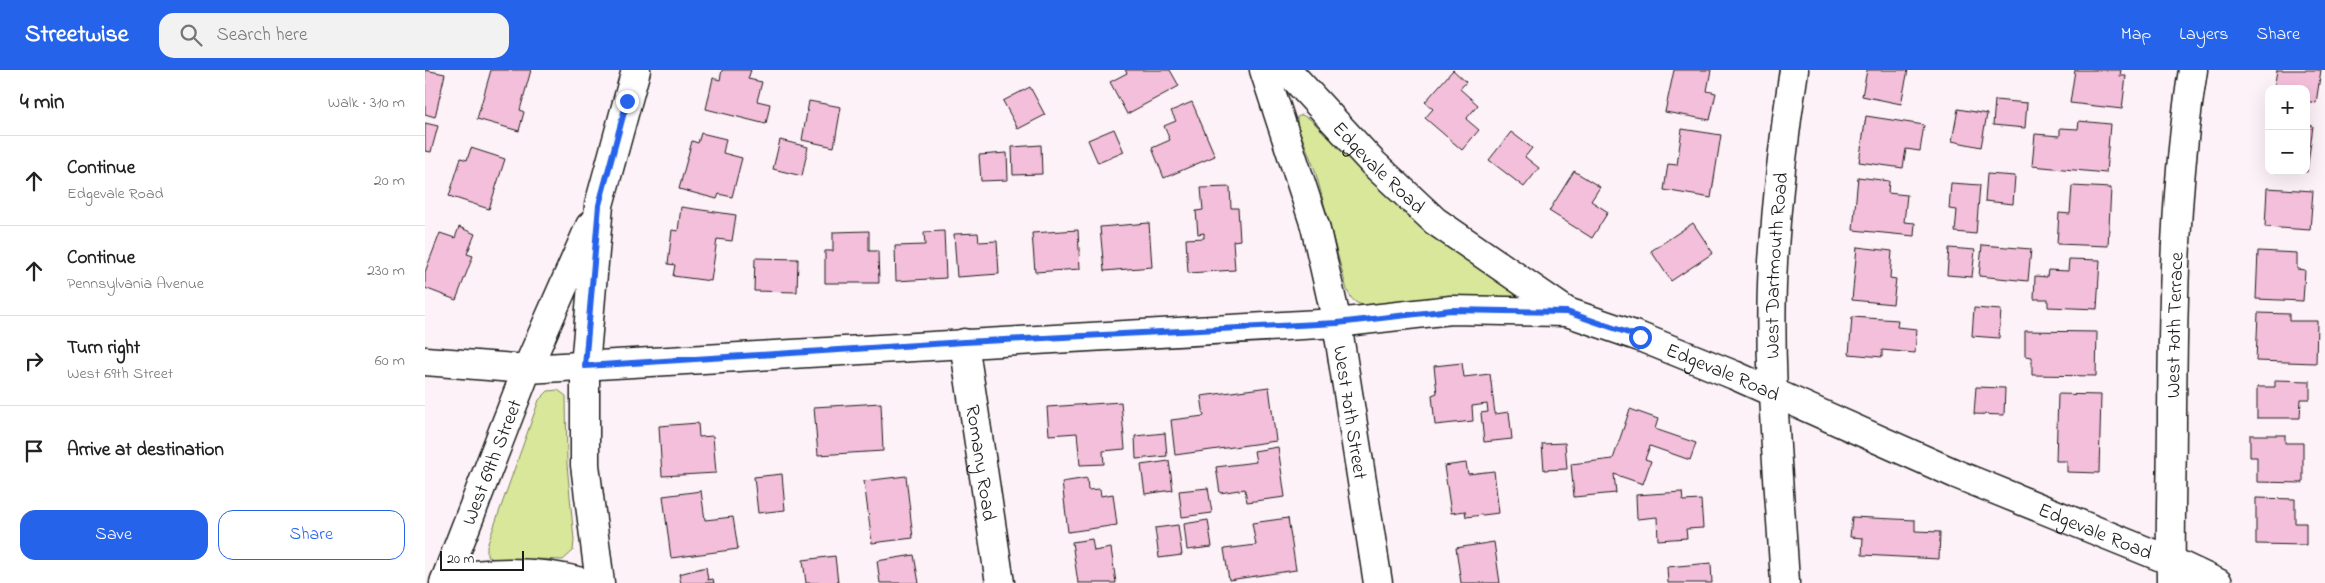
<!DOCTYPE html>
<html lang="en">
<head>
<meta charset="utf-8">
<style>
	:root { --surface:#fff; --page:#f2f2f2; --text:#222; --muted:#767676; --line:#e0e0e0; --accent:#2563eb }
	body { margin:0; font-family:"Indie Flower",sans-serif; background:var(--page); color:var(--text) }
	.controls { position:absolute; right:15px; top:15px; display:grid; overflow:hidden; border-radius:10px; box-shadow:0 5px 20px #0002 }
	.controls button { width:45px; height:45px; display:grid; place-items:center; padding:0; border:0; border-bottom:1px solid var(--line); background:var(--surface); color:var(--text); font:25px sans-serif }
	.scale { position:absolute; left:15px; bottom:12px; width:84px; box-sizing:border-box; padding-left:5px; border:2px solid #1c1c1c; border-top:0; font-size:14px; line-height:18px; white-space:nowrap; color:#1c1c1c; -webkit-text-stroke:4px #fff; paint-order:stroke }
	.stop { position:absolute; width:15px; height:15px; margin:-11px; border:4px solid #2563eb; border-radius:50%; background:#fff }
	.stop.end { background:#2563eb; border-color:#fff; box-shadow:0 1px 5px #0008 }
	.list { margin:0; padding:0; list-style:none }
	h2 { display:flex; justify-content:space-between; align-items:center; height:65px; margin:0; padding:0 20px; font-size:21px }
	h2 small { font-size:16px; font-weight:400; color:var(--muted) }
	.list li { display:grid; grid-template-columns:32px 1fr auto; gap:15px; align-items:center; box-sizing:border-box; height:90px; padding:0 20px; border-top:1px solid var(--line) }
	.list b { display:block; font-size:19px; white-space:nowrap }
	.list p { margin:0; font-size:16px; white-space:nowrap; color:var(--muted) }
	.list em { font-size:16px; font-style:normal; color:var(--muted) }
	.actions { display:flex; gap:10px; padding:15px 20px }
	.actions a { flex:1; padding:11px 0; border:1px solid var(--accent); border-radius:15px; text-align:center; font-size:18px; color:var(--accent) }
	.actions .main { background:var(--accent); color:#fff }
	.icon { flex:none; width:28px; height:28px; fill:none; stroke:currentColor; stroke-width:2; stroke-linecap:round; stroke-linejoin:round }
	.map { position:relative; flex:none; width:1900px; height:513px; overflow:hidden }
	header { display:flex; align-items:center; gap:30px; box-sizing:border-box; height:70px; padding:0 25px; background:var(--accent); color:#fff }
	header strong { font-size:24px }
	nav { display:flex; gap:28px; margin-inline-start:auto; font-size:18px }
	.search { width:350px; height:45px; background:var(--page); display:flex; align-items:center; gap:12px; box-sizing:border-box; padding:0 18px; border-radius:15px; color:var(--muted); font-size:19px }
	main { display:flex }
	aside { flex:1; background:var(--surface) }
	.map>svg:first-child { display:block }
</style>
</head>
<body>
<header>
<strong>Streetwise</strong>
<div class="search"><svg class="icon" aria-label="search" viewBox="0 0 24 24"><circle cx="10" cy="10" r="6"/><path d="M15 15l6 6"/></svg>Search here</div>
<nav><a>Map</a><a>Layers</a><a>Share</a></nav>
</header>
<main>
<aside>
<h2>4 min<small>Walk · 310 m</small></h2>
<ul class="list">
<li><svg class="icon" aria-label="ahead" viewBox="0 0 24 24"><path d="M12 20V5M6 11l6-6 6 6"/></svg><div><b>Continue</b><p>Edgevale Road</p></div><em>20 m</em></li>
<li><svg class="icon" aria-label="ahead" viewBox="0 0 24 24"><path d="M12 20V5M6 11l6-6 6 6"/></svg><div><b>Continue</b><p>Pennsylvania Avenue</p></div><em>230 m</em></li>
<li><svg class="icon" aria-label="right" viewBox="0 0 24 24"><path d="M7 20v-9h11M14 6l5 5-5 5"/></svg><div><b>Turn right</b><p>West 69th Street</p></div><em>60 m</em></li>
<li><svg class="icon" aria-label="arrive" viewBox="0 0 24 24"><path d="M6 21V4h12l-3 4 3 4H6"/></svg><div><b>Arrive at destination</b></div></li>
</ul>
<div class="actions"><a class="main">Save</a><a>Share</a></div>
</aside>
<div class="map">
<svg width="1900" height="513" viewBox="0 0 1900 513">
	<rect width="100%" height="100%" fill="#fdf2f8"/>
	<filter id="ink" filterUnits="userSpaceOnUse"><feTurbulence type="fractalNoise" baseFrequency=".02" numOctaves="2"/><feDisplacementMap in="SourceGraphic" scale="10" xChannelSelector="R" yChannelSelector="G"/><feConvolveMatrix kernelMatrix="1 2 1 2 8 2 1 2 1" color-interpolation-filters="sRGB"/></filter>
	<g filter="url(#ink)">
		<!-- green -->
		<g fill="#d8e79a" stroke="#7a825b">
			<path d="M877,45L885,49L980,141L1042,190L1092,222L1090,227L1012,228L943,235C931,235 927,231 922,220L890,100L872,54V47Z"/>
			<polygon points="133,320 141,326 142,394 149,470 148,481 138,490 111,489 70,491 62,486 62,476 114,330 123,321"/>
		</g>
		<!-- building -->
		<g fill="#f4bfda" stroke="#1c1c1c">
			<polygon points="0,0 20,4 10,47 0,44"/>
			<polygon points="66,0 106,0 95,40 99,42 94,61 52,49"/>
			<polygon points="297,0 326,0 323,9 337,12 332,31 345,34 341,54 281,39 288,8 295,10"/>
			<polygon points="700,0 745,0 754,16 702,44 685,12 702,3"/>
			<polygon points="1028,0 1041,12 1035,19 1053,35 1041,49 1054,60 1037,80 1000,48 1008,39 1000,32"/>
			<polygon points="1249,0 1286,0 1282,21 1291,23 1285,50 1240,42"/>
			<polygon points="1442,0 1483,0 1476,34 1437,26"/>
			<polygon points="1650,0 1696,0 1695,6 1701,6 1697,39 1645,33"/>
			<polygon points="1852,0 1896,0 1891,33 1881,31 1881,19 1849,19"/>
			<polygon points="605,17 620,45 593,59 578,31"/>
			<polygon points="1570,30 1602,33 1600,58 1568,55"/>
			<polygon points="384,31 416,37 409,77 377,70"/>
			<polygon points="767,32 790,86 739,108 727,78 745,70 739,56 751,51 746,41"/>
			<polygon points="1533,39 1562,44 1556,77 1527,71"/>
			<polygon points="1441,46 1499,55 1495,81 1481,79 1478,98 1434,92"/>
			<polygon points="1654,51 1685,54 1681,103 1607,96 1610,64 1635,66 1635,58 1653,59"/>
			<polygon points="0,53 13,56 6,82 0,81"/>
			<polygon points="1881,55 1888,56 1882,102 1875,101 1881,101"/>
			<polygon points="689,59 699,82 673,93 663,70"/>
			<polygon points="1257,59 1296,65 1286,128 1239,120 1243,94 1252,95"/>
			<polygon points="1086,62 1107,78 1100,87 1114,98 1099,117 1064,90"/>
			<polygon points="276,63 301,69 298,83 317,88 307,127 294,124 292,129 254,119 267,71 273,73"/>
			<polygon points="355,70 383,77 377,106 348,99"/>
			<polygon points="616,75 617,104 588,105 587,77"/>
			<polygon points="46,78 80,89 64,139 24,126 36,88 42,90"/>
			<polygon points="582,83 583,110 556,111 554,85"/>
			<polygon points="1149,101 1175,117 1166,131 1183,142 1167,168 1124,141"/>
			<polygon points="1562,104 1590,106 1588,134 1560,131"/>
			<polygon points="1433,107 1464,111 1463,123 1482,125 1479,152 1490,153 1489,166 1428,160"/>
			<polygon points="1526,113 1555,115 1551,164 1530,162 1532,140 1524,139"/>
			<polygon points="1647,116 1686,118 1683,176 1632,174 1634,143 1645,144"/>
			<polygon points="805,117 806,138 813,138 815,170 808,171 810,200 763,203 761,169 779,168 779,163 773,164 771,141 778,140 776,118"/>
			<polygon points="1842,118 1888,121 1885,160 1840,157"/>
			<polygon points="256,137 311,145 307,171 292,169 286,211 248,206 250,195 243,194 247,160 253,161"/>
			<polygon points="724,153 727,197 679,201 675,157"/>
			<polygon points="1268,153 1288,183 1246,211 1226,181"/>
			<polygon points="34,157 50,164 42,184 48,186 31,230 0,218 0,202 15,163 30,168"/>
			<polygon points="653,160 655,199 610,202 607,163"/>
			<polygon points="444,161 444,181 453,181 454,213 400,213 400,181 408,181 408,162"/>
			<polygon points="519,161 521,208 471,211 470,176 500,175 499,162"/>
			<polygon points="553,163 554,172 572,171 574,204 532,207 529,164"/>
			<polygon points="1557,175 1606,179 1603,211 1554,206"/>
			<polygon points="1432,177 1467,181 1465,208 1471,209 1468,234 1427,230"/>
			<polygon points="1524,178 1550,180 1547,207 1522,205"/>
			<polygon points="1833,181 1872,183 1872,199 1880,200 1878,231 1831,229"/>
			<polygon points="330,188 373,189 372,222 329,221"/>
			<polygon points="1644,189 1675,190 1672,239 1623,237 1623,229 1609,229 1610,206 1622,207 1623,200 1643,201"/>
			<polygon points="1549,238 1576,240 1574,268 1547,266"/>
			<polygon points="1833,243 1864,244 1864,251 1892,251 1891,293 1831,291"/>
			<polygon points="1427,247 1473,250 1472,257 1492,259 1490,283 1457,280 1457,287 1424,284"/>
			<polygon points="1600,261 1672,262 1671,306 1607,305 1607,287 1600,286"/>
			<polygon points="1037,293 1039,307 1065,304 1070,344 1084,342 1087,369 1059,372 1056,343 1063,342 1062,334 1047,336 1048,351 1010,355 1007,325 1012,323 1009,296"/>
			<polygon points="1850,310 1885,311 1885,329 1876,329 1875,348 1832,348 1832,317 1850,317"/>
			<polygon points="844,317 851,371 750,385 746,350 779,346 776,326"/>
			<polygon points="1551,317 1580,318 1579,345 1549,344"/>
			<polygon points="1633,324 1676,325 1674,403 1642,402 1642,391 1631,391"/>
			<polygon points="696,332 700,379 678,381 679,394 655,395 652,363 624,365 622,337"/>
			<polygon points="456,333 458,381 393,385 389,337"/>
			<polygon points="1205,339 1233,349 1230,359 1271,373 1265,390 1225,376 1220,389 1226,391 1218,414 1189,404 1191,423 1149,427 1146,394 1188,389"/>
			<polygon points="273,353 274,367 288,366 291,403 237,406 234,356"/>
			<polygon points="740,363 742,386 711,389 710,366"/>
			<polygon points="1825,365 1860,365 1860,373 1878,373 1878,413 1832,412 1832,387 1825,387"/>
			<polygon points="1140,373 1142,399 1119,400 1117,374"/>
			<polygon points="853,377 860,427 822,432 820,419 795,423 791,397 831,392 829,381"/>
			<polygon points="744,391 748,420 720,424 716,395"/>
			<polygon points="1041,393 1043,404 1069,401 1074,443 1041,447 1040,441 1026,443 1019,396"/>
			<polygon points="357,404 360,440 333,443 329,407"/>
			<polygon points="481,406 488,468 447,473 439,411"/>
			<polygon points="662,408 663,420 675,419 676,426 688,424 692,455 643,462 637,412"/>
			<polygon points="783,418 787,443 757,447 754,421"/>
			<polygon points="276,421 280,450 308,447 313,479 246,488 238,426"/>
			<polygon points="1257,422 1258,431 1276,430 1278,458 1261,459 1262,468 1233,470 1232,447 1212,449 1211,425"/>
			<polygon points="1831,428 1870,429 1870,453 1881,453 1881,475 1831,474"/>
			<polygon points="1427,447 1490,450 1490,461 1515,462 1514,489 1437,485 1438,468 1425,467"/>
			<polygon points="863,448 871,500 804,510 799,479 831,475 827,453"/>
			<polygon points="783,450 787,477 762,480 759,454"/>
			<polygon points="753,455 757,485 734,488 730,458"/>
			<polygon points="667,469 669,481 686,478 691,513 653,513 647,472"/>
			<polygon points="1069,472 1075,513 1036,513 1031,478"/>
			<polygon points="489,485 494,513 455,513 452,491"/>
			<polygon points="410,486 413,513 381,513 378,490"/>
			<polygon points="1286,493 1287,513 1243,513 1242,497"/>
			<polygon points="281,497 283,510 288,509 289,513 256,513 254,504"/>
		</g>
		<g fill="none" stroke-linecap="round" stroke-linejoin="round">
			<defs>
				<g id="minor">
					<path id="s1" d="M839,0L890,156L912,253L953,513"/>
					<path id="s2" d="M862,0L948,93L1010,151L1142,242L1215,267L1309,305L1531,404L1746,491L1793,513"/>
					<path id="s3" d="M539,273L575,513"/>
					<polyline points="0,291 102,299 912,253 1026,240 1142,242"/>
					<path d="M20,510C67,500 115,501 161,513"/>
					<path id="s4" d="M19,513L102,299L165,156"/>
					<polyline points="175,513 160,395 160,296 174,135 211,0"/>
					<path id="s5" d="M1360,513C1354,406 1342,299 1348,192C1352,127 1359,64 1369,0"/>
					<path id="s6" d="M1746,513C1745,456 1747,400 1747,343C1748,229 1750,113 1768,0"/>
				</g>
			</defs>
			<!-- minor casing -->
			<use href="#minor" stroke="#1c1c1c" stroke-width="31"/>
			<!-- minor -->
			<use href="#minor" stroke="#fff" stroke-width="28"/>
		</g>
	</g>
	<g fill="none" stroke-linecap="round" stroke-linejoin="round" filter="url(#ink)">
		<!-- route -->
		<polyline stroke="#2563eb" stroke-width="6" points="202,31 174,135 160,296 539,272 912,253 1026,240 1142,242 1215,267"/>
	</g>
	<g text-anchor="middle" stroke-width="4" stroke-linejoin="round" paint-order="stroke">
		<!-- street labels -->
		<g font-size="20" fill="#1c1c1c" stroke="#fff">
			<text dy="7" stroke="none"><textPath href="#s2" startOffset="134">Edgevale Road</textPath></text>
			<text dy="7" stroke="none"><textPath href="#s5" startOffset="318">West Dartmouth Road</textPath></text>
			<text dy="7" stroke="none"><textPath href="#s6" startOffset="258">West 70th Terrace</textPath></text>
			<text dy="7" stroke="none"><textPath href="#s2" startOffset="539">Edgevale Road</textPath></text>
			<text dy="7" stroke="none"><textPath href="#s1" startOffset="354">West 70th Street</textPath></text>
			<text dy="7" stroke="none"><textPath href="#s4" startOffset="130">West 69th Street</textPath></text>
			<text dy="7" stroke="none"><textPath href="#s3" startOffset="121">Romany Road</textPath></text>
			<text dy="7" stroke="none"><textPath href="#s2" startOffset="944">Edgevale Road</textPath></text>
		</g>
	</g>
</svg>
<div class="controls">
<button>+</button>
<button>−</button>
</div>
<div class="scale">20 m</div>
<div class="stop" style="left:1215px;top:267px"></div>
<div class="stop end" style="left:202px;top:31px"></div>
</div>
</main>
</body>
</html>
